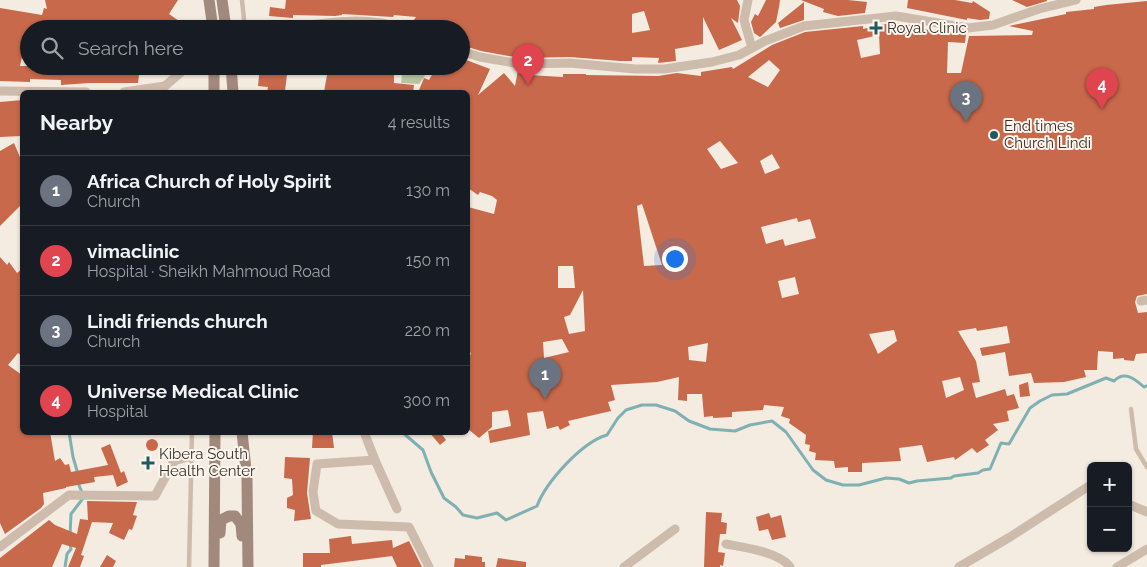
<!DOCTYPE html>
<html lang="en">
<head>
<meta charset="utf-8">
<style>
	:root { --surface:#171b24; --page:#242831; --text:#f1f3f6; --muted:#9ea1a6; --line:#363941; --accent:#2563eb }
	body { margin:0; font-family:Raleway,sans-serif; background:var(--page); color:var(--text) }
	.controls { position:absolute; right:15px; bottom:15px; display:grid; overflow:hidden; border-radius:8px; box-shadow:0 1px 4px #0004 }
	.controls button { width:45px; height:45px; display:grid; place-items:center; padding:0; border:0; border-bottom:1px solid var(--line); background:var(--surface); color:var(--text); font:25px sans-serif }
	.you { position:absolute; left:674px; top:258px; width:18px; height:18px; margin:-12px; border:4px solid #fff; border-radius:50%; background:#1a73e8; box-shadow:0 0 0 8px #1a73e833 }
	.badge { display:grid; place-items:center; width:32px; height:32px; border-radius:50%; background:var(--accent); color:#fff; font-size:16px; font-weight:700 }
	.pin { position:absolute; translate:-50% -41px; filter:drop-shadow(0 1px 2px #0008) }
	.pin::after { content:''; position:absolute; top:26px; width:18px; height:15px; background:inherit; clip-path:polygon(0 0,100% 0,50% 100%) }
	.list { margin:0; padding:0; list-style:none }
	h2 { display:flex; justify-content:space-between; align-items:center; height:65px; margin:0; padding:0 20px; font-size:21px }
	h2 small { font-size:16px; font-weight:400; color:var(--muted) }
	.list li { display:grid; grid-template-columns:32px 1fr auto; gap:15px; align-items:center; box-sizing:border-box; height:70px; padding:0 20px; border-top:1px solid var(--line) }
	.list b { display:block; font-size:19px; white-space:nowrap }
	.list p { margin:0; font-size:16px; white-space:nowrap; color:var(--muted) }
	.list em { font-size:16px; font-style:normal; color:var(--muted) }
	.icon { flex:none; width:28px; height:28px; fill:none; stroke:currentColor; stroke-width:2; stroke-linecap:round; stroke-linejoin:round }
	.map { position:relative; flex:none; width:1147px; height:567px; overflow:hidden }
	.search { position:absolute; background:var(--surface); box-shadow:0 1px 4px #0004; left:20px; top:20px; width:450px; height:55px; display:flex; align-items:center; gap:12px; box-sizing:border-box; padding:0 18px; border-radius:28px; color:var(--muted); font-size:19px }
	.panel { position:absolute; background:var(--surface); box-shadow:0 1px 4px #0004; left:20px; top:90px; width:450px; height:345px; border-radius:8px }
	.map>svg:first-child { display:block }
</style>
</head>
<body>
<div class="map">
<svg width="1147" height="567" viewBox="0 0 1147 567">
	<rect width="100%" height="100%" fill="#f4ebe1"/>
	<!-- green -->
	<polygon fill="#b8c4a0" points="403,66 416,66 425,76 419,84 401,83"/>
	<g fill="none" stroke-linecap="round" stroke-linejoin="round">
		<!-- stream -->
		<g stroke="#7fb0b2" stroke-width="3">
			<polyline points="69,432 73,457 78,474"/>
			<path d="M402,432L423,450L431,472L444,498L456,507L463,515L477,518L497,513L506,520L537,506C546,482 582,442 607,435L618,418L626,410L642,405H656L675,411L689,421L710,429L735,431L750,425L772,421L786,432L813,470L826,480L843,485H859L886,478L899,479L909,483L917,481L951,478L954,476L978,473L983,470L990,469L1001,443L1009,444L1030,408L1040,401L1052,395L1067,394L1106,378L1114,381C1124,370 1135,379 1144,387L1147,386"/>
			<polyline points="70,536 71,514 84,497 78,483"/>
			<polyline points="65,567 67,554 71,549 70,544"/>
		</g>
	</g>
	<!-- building -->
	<g fill="#c8694b" fill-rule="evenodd">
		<polygon points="45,0 178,0 169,14 182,23 177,29 28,29 20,66 140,66 138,83 89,83 61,85 61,80 30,79 30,82 0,81 0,8 42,15 44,8 47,9"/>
		<path d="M286,0H737L740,6L738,23L731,18L742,40L719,50L703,17V44L675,49L676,61L658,63L659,58L632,57V61H620L570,57L520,58L481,51L461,45V29H419V27L411,24L416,17L394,15L393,17L342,14V15L335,16L293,15V18L269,16L270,7L285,9ZM644,11L650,30L632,33V14Z"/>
		<polygon points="766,0 780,0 779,7 776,22 760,37 754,33 751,22 755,14 758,16"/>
		<polygon points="801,0 848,0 867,2 865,13 838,16 823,12 824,9"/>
		<polygon points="908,0 955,0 972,3 973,1 990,12 989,19 980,20 967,18 967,20 907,8"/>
		<polygon points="1012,0 1047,0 1047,1 1027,7"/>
		<path d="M1147,1V294L1137,296L1135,302L1138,313L1147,312V353L1136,354L1134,361L1124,360V358L1113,359V352L1098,351L1097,370H1084L1086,377L1064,382L1034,383L1031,373L1009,376L1005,352L982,356L980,348L1010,343L1007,326L977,331L976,328L958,331L976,361L980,382L972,383L976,398L1005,389L1007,396L1014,394L1019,408L1007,411L1009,421L993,424L998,430L985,440L989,445L977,453L972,448L955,460L954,457L927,462L922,445L899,448L901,461L862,463V472H848V467L835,468L834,461L815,460L816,453L809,451L810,445L805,444L806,435L789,423L790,419L781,416L784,407L764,405L763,410L732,412V417L713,418V416L704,417L702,394H687V401L678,400L679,377L657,382L611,385L615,400L608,402L611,411L568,421L570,425L560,430L558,426L547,429L543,411L527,413L530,435L490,443L488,431L511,426L508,410L492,412V427L479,438L468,429V361L471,353L468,351V207L494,214L497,200L492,196L480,192L478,195L468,188V92H428L419,90L424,78L429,80L437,66H461V58L490,69L478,95L504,73L515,86L518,70H529L528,75L563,77V74H586V75L658,76L677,73L701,76V72L732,67L733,69L772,45L805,32L863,26V29L890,23L912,25V28L966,34L965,43L948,42L947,73H961L969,36L1032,35L1033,31L1009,26L1066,14V12L1094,9V7L1106,5ZM879,35L880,54L861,58L857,40ZM769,60L780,70L768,87L748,77ZM720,141L738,163L721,169L707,149ZM772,154L780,168L765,174L760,161ZM642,204L662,265L644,266L637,206ZM797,218L798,222L810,219L816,238L785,246L783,239L766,244L761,227ZM558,266H573L575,288H558ZM795,277L799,294L782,298L778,281ZM583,290L585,331L569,334L564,317L570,315ZM894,330L897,341L878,354L869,334ZM562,339L569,352L544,358L543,342ZM708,343L706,362L689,360L688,347ZM960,377L964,390L946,398L942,381Z"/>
		<polygon points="804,2 804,20 780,28 778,23"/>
		<polygon points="260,66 288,66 285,91 277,90 276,92 267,92 268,87 258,86"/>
		<polygon points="317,66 394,66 394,83 414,85 413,92 357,92 344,90 344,92 324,92 327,75 316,74"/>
		<polygon points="22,100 22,136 0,137 0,102"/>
		<polygon points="14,143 22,162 22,204 0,226 0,151"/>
		<polygon points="0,257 7,265 9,262 17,273 22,269 22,356 18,353 8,365 22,375 22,432 50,432 55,461 60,458 65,465 69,464 71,472 108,465 101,448 110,444 121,473 124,471 128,482 117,487 113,475 94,477 95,482 66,487 66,488 43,493 44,504 41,508 5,534 0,523"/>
		<polygon points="1028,382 1030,396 1020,397 1019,385"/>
		<polygon points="313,432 332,432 334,448 312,448"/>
		<polygon points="429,432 440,432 446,440 440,445"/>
		<circle cx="152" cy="445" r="6"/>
		<polygon points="285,457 310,458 307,493 311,519 294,521 295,510 287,508 287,498 293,495 292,479 284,478"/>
		<polygon points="87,501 137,502 133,515 137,516 132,530 129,529 124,540 109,533 113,523 92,522 81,555 84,556 80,567 68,567 76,548 62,544 52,567 0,567 0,558 49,520 55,525 77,534 80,519 88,520"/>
		<polygon points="706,512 722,513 721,522 727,523 726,534 720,534 718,552 725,553 723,566 720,565 720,567 704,567"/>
		<polygon points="769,513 771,518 781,515 786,537 772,540 768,529 759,531 756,517"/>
		<polygon points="351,536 352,544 392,540 393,548 409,541 422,567 397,567 392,556 321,565 321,567 303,567 303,553 330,553 329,539"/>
		<polygon points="107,555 116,561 113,567 100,567"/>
		<polygon points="465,555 482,557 482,562 485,562 485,567 454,567 455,558 465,559"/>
		<polygon points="498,558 526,562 526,567 496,567"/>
	</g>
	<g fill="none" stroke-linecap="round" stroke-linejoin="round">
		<!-- lane -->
		<g stroke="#cdbbac" stroke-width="4.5">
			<polyline points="242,0 245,29"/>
			<polyline points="1131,409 1136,449 1147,467"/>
			<polyline points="189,567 192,432"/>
		</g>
		<!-- street -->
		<g stroke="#cdbbac" stroke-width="9">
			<polyline points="748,0 744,20 752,48"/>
			<path d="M279,29C318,24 366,14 403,29"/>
			<polyline points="461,51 480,57 520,64 570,63 635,69 664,69 712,62 739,55 765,41 804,26 896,16 968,28 993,25 1039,9 1076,0"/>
			<polyline points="0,91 86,92"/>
			<polyline points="124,92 165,86 188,66"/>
			<polyline points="1141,301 1147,300"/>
			<polyline points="364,432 375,460"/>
			<polyline points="1128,504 1147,512"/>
			<polyline points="397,509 375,460 317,464 313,492 316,511 338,524 409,527 429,567"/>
			<path d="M726,544C742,547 780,552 790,567"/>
			<polyline points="0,547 69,495 155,496 174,461 191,456"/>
			<polyline points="624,567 675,529"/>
			<polyline points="959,567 1010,537 1089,486 1091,487"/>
			<polyline points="1117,567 1147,549"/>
		</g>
		<!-- secondary -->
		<g stroke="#a18a7d" stroke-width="11">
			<polyline points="209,0 213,29"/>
			<polyline points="222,0 226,29"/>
			<polyline points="214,66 214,92"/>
			<polyline points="231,66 233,92"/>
			<polyline points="242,432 247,479 248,567"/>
			<polyline points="220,533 221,520 229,516 235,516 241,524 242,536"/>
			<polyline points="214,567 215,432"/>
		</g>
	</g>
	<!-- markers -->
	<g fill="#1f5a5e" stroke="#fbf5ee" stroke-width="2">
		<path d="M873.5 20.5h5v5h5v5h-5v5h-5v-5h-5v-5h5z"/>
		<circle cx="994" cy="135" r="5"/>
		<path d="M145.5 455.5h5v5h5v5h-5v5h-5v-5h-5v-5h5z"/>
	</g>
	<g text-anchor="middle" stroke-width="4" stroke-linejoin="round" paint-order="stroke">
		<!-- poi labels -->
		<g font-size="15" fill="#3b302b" stroke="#fbf5ee" text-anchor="start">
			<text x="887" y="33">Royal Clinic</text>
			<text x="1004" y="131">End times<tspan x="1004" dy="17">Church Lindi</tspan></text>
			<text x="159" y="459">Kibera South<tspan x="159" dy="17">Health Center</tspan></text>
		</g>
	</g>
</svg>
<div class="controls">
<button>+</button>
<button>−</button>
</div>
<div class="you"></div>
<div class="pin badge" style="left:545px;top:399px;background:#6b7280">1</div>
<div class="pin badge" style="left:528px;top:85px;background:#e0444e">2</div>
<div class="pin badge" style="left:966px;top:122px;background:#6b7280">3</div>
<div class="pin badge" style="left:1102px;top:109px;background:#e0444e">4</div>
<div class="search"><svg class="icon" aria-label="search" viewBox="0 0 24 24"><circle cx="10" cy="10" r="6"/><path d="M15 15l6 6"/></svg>Search here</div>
<section class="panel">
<h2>Nearby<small>4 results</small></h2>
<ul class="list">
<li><span class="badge" style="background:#6b7280">1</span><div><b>Africa Church of Holy Spirit</b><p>Church</p></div><em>130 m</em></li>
<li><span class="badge" style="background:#e0444e">2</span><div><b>vimaclinic</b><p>Hospital · Sheikh Mahmoud Road</p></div><em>150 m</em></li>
<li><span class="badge" style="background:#6b7280">3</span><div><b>Lindi friends church</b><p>Church</p></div><em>220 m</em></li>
<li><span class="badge" style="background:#e0444e">4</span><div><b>Universe Medical Clinic</b><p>Hospital</p></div><em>300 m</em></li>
</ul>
</section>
</div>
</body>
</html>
